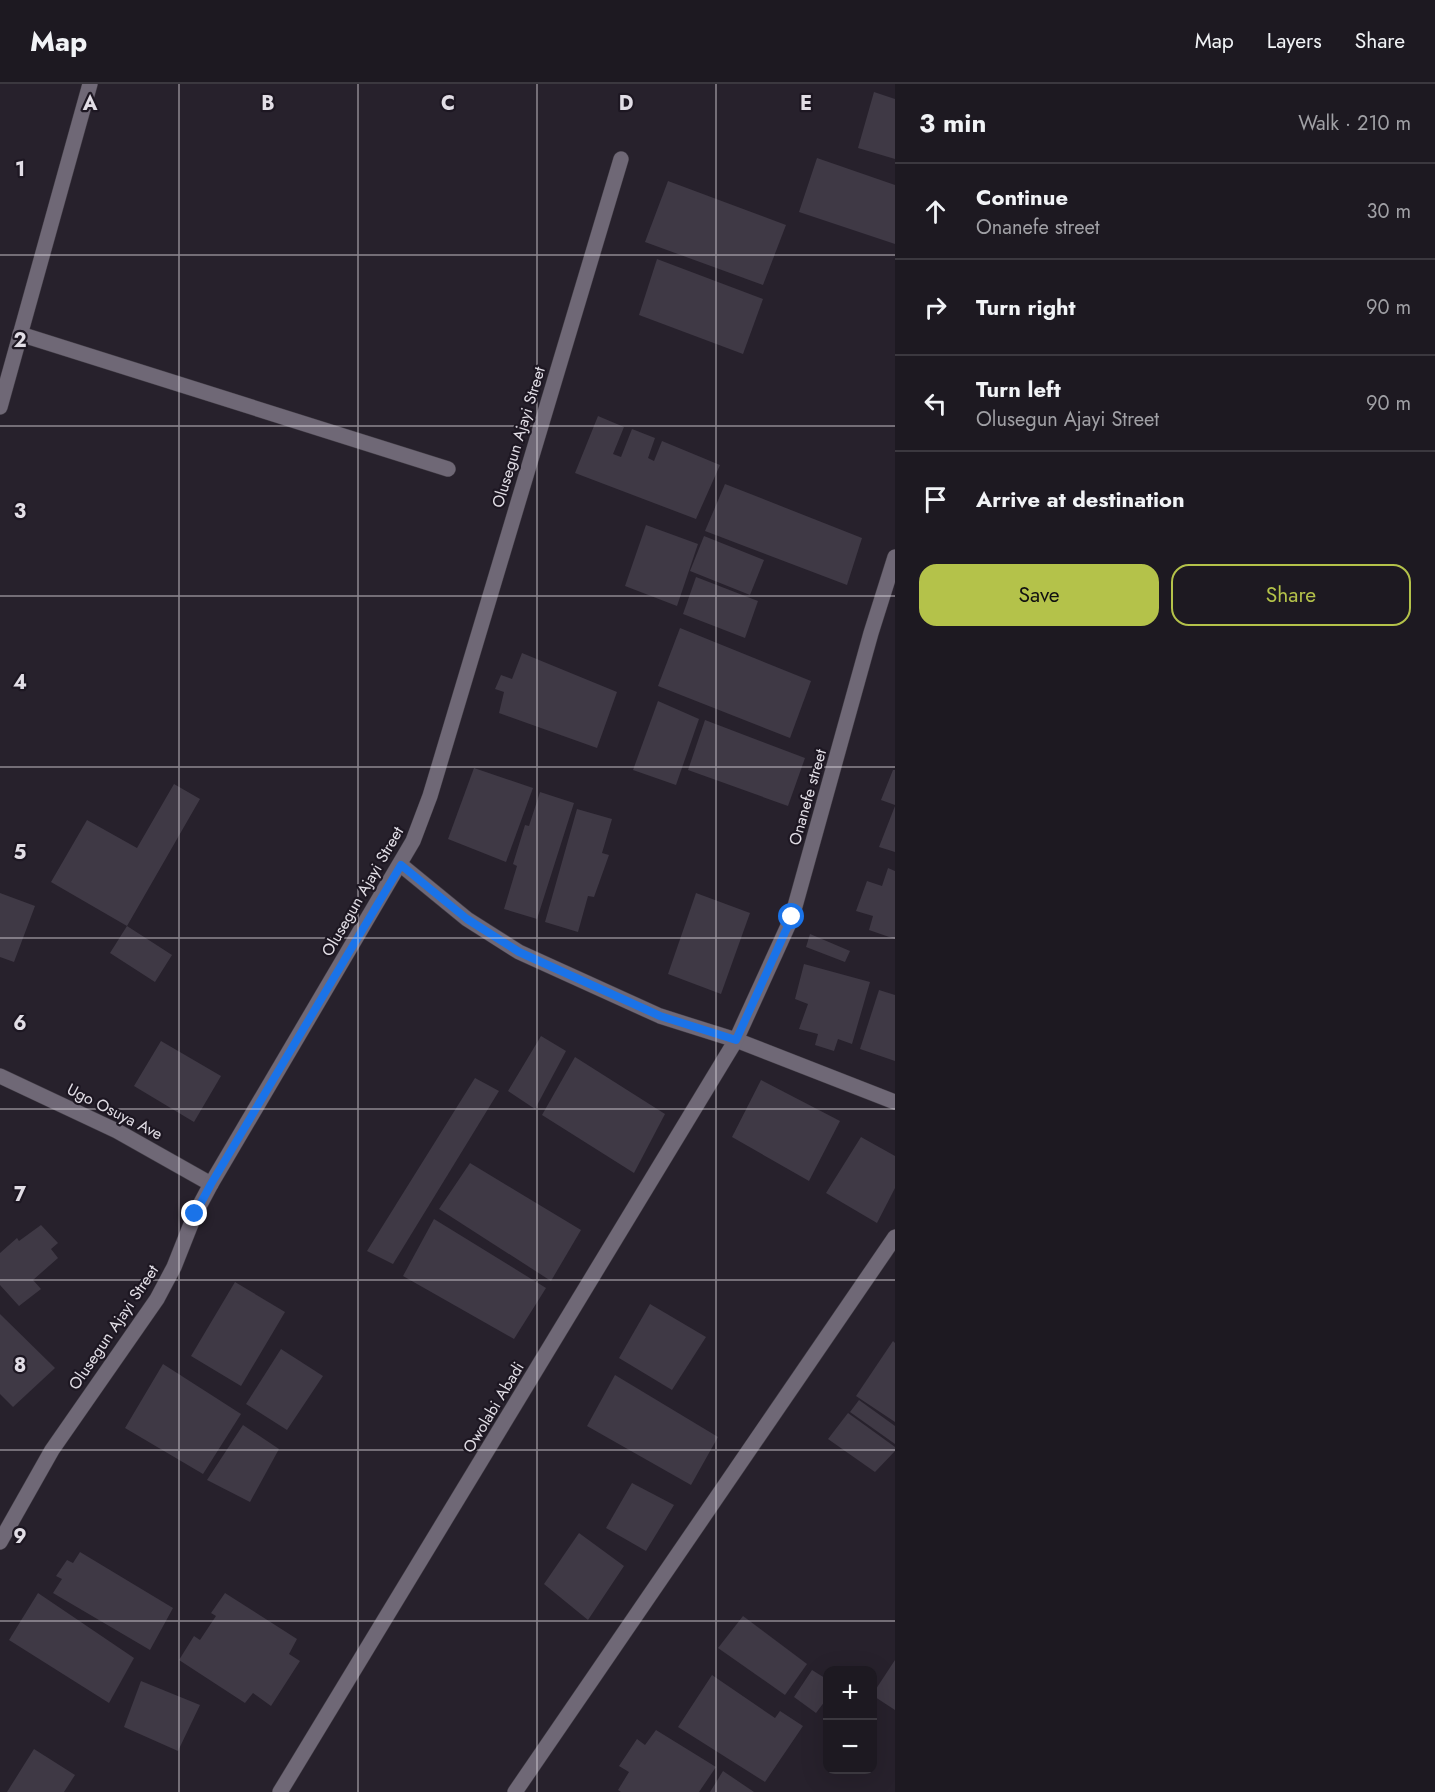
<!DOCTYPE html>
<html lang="en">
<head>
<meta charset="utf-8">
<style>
	:root { --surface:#1d1921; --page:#25222a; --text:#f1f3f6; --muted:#a0a0a5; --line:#3b383f; --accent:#b4c24a }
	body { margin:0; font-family:Jost,sans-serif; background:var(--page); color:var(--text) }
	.controls { position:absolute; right:18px; bottom:18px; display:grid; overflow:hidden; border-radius:12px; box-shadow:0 6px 24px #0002 }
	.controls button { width:54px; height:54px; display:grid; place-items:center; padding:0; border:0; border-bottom:2px solid var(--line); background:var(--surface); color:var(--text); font:30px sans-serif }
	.stop { position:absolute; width:18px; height:18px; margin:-14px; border:4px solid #1a73e8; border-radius:50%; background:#fff }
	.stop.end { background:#1a73e8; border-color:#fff; box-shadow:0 2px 6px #0008 }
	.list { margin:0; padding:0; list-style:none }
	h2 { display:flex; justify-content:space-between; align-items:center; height:78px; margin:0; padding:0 24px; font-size:26px }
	h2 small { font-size:20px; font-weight:400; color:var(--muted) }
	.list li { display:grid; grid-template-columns:39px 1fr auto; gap:18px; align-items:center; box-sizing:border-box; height:96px; padding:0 24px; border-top:2px solid var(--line) }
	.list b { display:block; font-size:22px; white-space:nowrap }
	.list p { margin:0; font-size:20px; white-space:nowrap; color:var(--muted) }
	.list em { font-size:20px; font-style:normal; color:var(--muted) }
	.actions { display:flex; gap:12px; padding:18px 24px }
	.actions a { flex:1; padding:14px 0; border:2px solid var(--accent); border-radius:18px; text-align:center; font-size:21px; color:var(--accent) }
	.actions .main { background:var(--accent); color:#111 }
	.icon { flex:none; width:33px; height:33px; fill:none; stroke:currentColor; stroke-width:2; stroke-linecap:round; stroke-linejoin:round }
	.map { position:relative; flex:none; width:895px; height:1708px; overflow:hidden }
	header { display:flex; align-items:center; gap:36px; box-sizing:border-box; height:84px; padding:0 30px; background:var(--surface); border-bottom:2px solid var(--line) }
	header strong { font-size:28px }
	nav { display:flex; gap:33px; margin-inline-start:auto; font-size:21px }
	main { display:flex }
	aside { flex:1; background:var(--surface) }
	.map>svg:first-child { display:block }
</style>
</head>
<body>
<header>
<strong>Map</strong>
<nav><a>Map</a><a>Layers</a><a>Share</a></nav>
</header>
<main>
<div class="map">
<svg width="895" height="1708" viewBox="0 0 895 1708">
	<rect width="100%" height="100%" fill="#27212c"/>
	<!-- building -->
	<g fill="#3f3945">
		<polygon points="874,8 895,15 895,75 858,64"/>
		<polygon points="817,74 895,101 895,160 799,128"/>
		<polygon points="668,97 786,141 763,201 645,158"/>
		<polygon points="657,175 763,215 743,270 639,231"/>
		<polygon points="598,332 624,343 613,370 621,373 632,345 655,354 648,374 654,377 662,357 720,381 696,435 575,389"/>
		<polygon points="725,400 862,454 847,501 705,447"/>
		<polygon points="646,441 698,460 677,522 625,502"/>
		<polygon points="704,452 764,476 750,511 690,487"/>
		<polygon points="696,493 758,517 745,554 683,530"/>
		<polygon points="680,544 811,597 790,654 658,602"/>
		<polygon points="522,569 617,608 597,664 499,629 504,608 495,605 501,591 512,595"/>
		<polygon points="658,617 699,635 676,701 633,686"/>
		<polygon points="705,636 805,674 788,722 688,686"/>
		<polygon points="474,684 533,704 506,778 448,755"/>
		<polygon points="893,686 895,686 895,721 881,716"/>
		<polygon points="174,700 200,715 127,842 172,871 155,898 110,869 127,842 51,798 87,736 137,764"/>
		<polygon points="540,708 574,719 537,835 504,825 517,782 513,780 525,741 529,742"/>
		<polygon points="895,722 895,768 879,763"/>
		<polygon points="577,725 612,735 602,769 609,771 594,813 588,812 578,848 545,838"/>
		<polygon points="888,784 895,787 895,855 869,846 873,832 856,827 867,797 882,802"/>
		<polygon points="0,809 35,822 14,878 0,873"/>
		<polygon points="696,809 750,829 721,910 668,890"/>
		<polygon points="810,850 850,867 845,878 806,863"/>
		<polygon points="804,880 870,898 852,960 838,955 834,967 815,961 818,950 799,945 808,920 795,915"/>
		<polygon points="879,906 895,911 895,977 860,965"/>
		<polygon points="541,952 566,967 535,1025 508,1007"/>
		<polygon points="161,957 221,992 194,1038 134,1002"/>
		<polygon points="575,973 665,1030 634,1089 542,1031"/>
		<polygon points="475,994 499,1007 393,1180 367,1167"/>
		<polygon points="761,996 840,1037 809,1097 732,1053"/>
		<polygon points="861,1053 895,1072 895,1104 877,1139 826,1109"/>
		<polygon points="470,1079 581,1146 551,1197 439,1125"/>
		<polygon points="434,1135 546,1204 514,1255 403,1192"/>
		<polygon points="41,1141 58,1159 51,1165 58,1174 33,1196 41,1205 19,1222 0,1201 0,1169 17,1154 19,1157"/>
		<polygon points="235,1198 285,1228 241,1302 191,1272"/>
		<polygon points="650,1220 706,1253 672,1306 619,1274"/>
		<polygon points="0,1230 55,1284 13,1323 0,1310"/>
		<polygon points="893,1257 895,1259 895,1338 856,1312"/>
		<polygon points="281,1265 323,1292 287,1346 246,1320"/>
		<polygon points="163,1280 241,1330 203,1390 125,1344"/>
		<polygon points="615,1291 718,1353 691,1401 587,1342"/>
		<polygon points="859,1316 895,1342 895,1360 850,1328"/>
		<polygon points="848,1329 895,1363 895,1367 875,1388 828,1355"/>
		<polygon points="243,1341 279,1365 250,1418 207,1396"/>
		<polygon points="632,1399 674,1421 646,1467 606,1444"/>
		<polygon points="579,1449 624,1482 588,1536 544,1500"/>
		<polygon points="80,1468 173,1524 150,1566 53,1509 62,1495 56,1492 67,1476 73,1479"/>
		<polygon points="38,1509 134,1574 109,1619 9,1556"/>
		<polygon points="225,1509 297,1555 289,1570 300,1577 271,1622 253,1609 245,1619 179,1576 194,1552 200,1556 216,1532 211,1529"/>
		<polygon points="743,1532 807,1580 785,1611 718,1564"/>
		<polygon points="895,1576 895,1626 872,1611"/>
		<polygon points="812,1586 828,1596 828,1613 816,1629 794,1613"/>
		<polygon points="712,1591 775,1634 780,1627 803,1642 765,1698 678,1643"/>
		<polygon points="141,1597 200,1621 178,1667 124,1643"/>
		<polygon points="656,1646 716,1683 699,1708 621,1708 618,1706 629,1688 619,1682 637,1655 645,1661"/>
		<polygon points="34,1665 75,1691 64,1708 7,1708"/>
		<polygon points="723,1687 754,1708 710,1708"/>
	</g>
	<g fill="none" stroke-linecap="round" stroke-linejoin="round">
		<defs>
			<g id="minor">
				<polyline points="20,250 448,385"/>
				<polyline points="0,323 90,0"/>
				<polyline points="401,781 467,835 519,868 660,932 736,956 895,1018"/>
				<polyline points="0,992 117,1047 211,1100"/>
				<polyline points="0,1458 52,1366 157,1215 174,1183 195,1130 211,1100 413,757 430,712 621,75"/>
				<polyline points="280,1708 736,956 792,833 871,549 895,473"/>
				<polyline points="515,1708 895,1153"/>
			</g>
		</defs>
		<!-- minor casing -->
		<use href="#minor" stroke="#423d46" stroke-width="16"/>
		<!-- minor -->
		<use href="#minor" stroke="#6f6876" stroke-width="15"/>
	</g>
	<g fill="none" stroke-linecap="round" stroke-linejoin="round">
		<!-- route -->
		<polyline stroke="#1a73e8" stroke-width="8" points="195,1130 211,1100 401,781 467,835 519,868 660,932 736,956 792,833"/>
	</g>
	<!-- grid -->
	<path fill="none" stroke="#e2dee6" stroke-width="1.5" stroke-opacity="0.55" d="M179,0V1708M358,0V1708M537,0V1708M716,0V1708M0,171H895M0,342H895M0,512H895M0,683H895M0,854H895M0,1025H895M0,1196H895M0,1366H895M0,1537H895"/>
	<g text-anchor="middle" stroke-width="4.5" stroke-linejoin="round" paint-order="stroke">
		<!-- street labels -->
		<g font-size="16" fill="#e2dee6" stroke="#1d1722">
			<text transform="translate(518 353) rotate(-73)" y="6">Olusegun Ajayi Street</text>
			<text transform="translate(807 713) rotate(-74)" y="6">Onanefe street</text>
			<text transform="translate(362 807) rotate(-60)" y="6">Olusegun Ajayi Street</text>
			<text transform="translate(115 1027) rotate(27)" y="6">Ugo Osuya Ave</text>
			<text transform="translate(113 1243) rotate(-56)" y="6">Olusegun Ajayi Street</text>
			<text transform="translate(493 1323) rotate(-59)" y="6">Owolabi Abadi</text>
		</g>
	</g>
	<g font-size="20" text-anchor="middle" font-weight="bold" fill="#e2dee6" stroke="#1d1722" stroke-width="4.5" stroke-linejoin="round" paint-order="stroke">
		<text x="90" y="26">A</text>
		<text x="268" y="26">B</text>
		<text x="448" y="26">C</text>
		<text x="626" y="26">D</text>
		<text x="806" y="26">E</text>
		<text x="20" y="92">1</text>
		<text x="20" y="263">2</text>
		<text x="20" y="434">3</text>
		<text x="20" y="605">4</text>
		<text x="20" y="775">5</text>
		<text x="20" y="946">6</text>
		<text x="20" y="1117">7</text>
		<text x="20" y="1288">8</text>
		<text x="20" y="1459">9</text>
	</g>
</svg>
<div class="controls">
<button>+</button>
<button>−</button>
</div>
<div class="stop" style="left:792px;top:833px"></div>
<div class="stop end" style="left:195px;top:1130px"></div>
</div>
<aside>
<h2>3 min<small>Walk · 210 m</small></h2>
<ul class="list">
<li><svg class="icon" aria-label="ahead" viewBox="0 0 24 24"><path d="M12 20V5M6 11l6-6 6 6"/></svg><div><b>Continue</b><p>Onanefe street</p></div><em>30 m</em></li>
<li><svg class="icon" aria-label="right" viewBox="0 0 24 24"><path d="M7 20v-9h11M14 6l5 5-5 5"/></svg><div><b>Turn right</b></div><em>90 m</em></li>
<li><svg class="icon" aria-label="left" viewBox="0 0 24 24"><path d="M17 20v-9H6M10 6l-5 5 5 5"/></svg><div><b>Turn left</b><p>Olusegun Ajayi Street</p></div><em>90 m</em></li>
<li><svg class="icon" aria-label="arrive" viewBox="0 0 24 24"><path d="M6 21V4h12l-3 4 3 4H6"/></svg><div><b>Arrive at destination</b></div></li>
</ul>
<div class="actions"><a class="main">Save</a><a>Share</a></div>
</aside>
</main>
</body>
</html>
